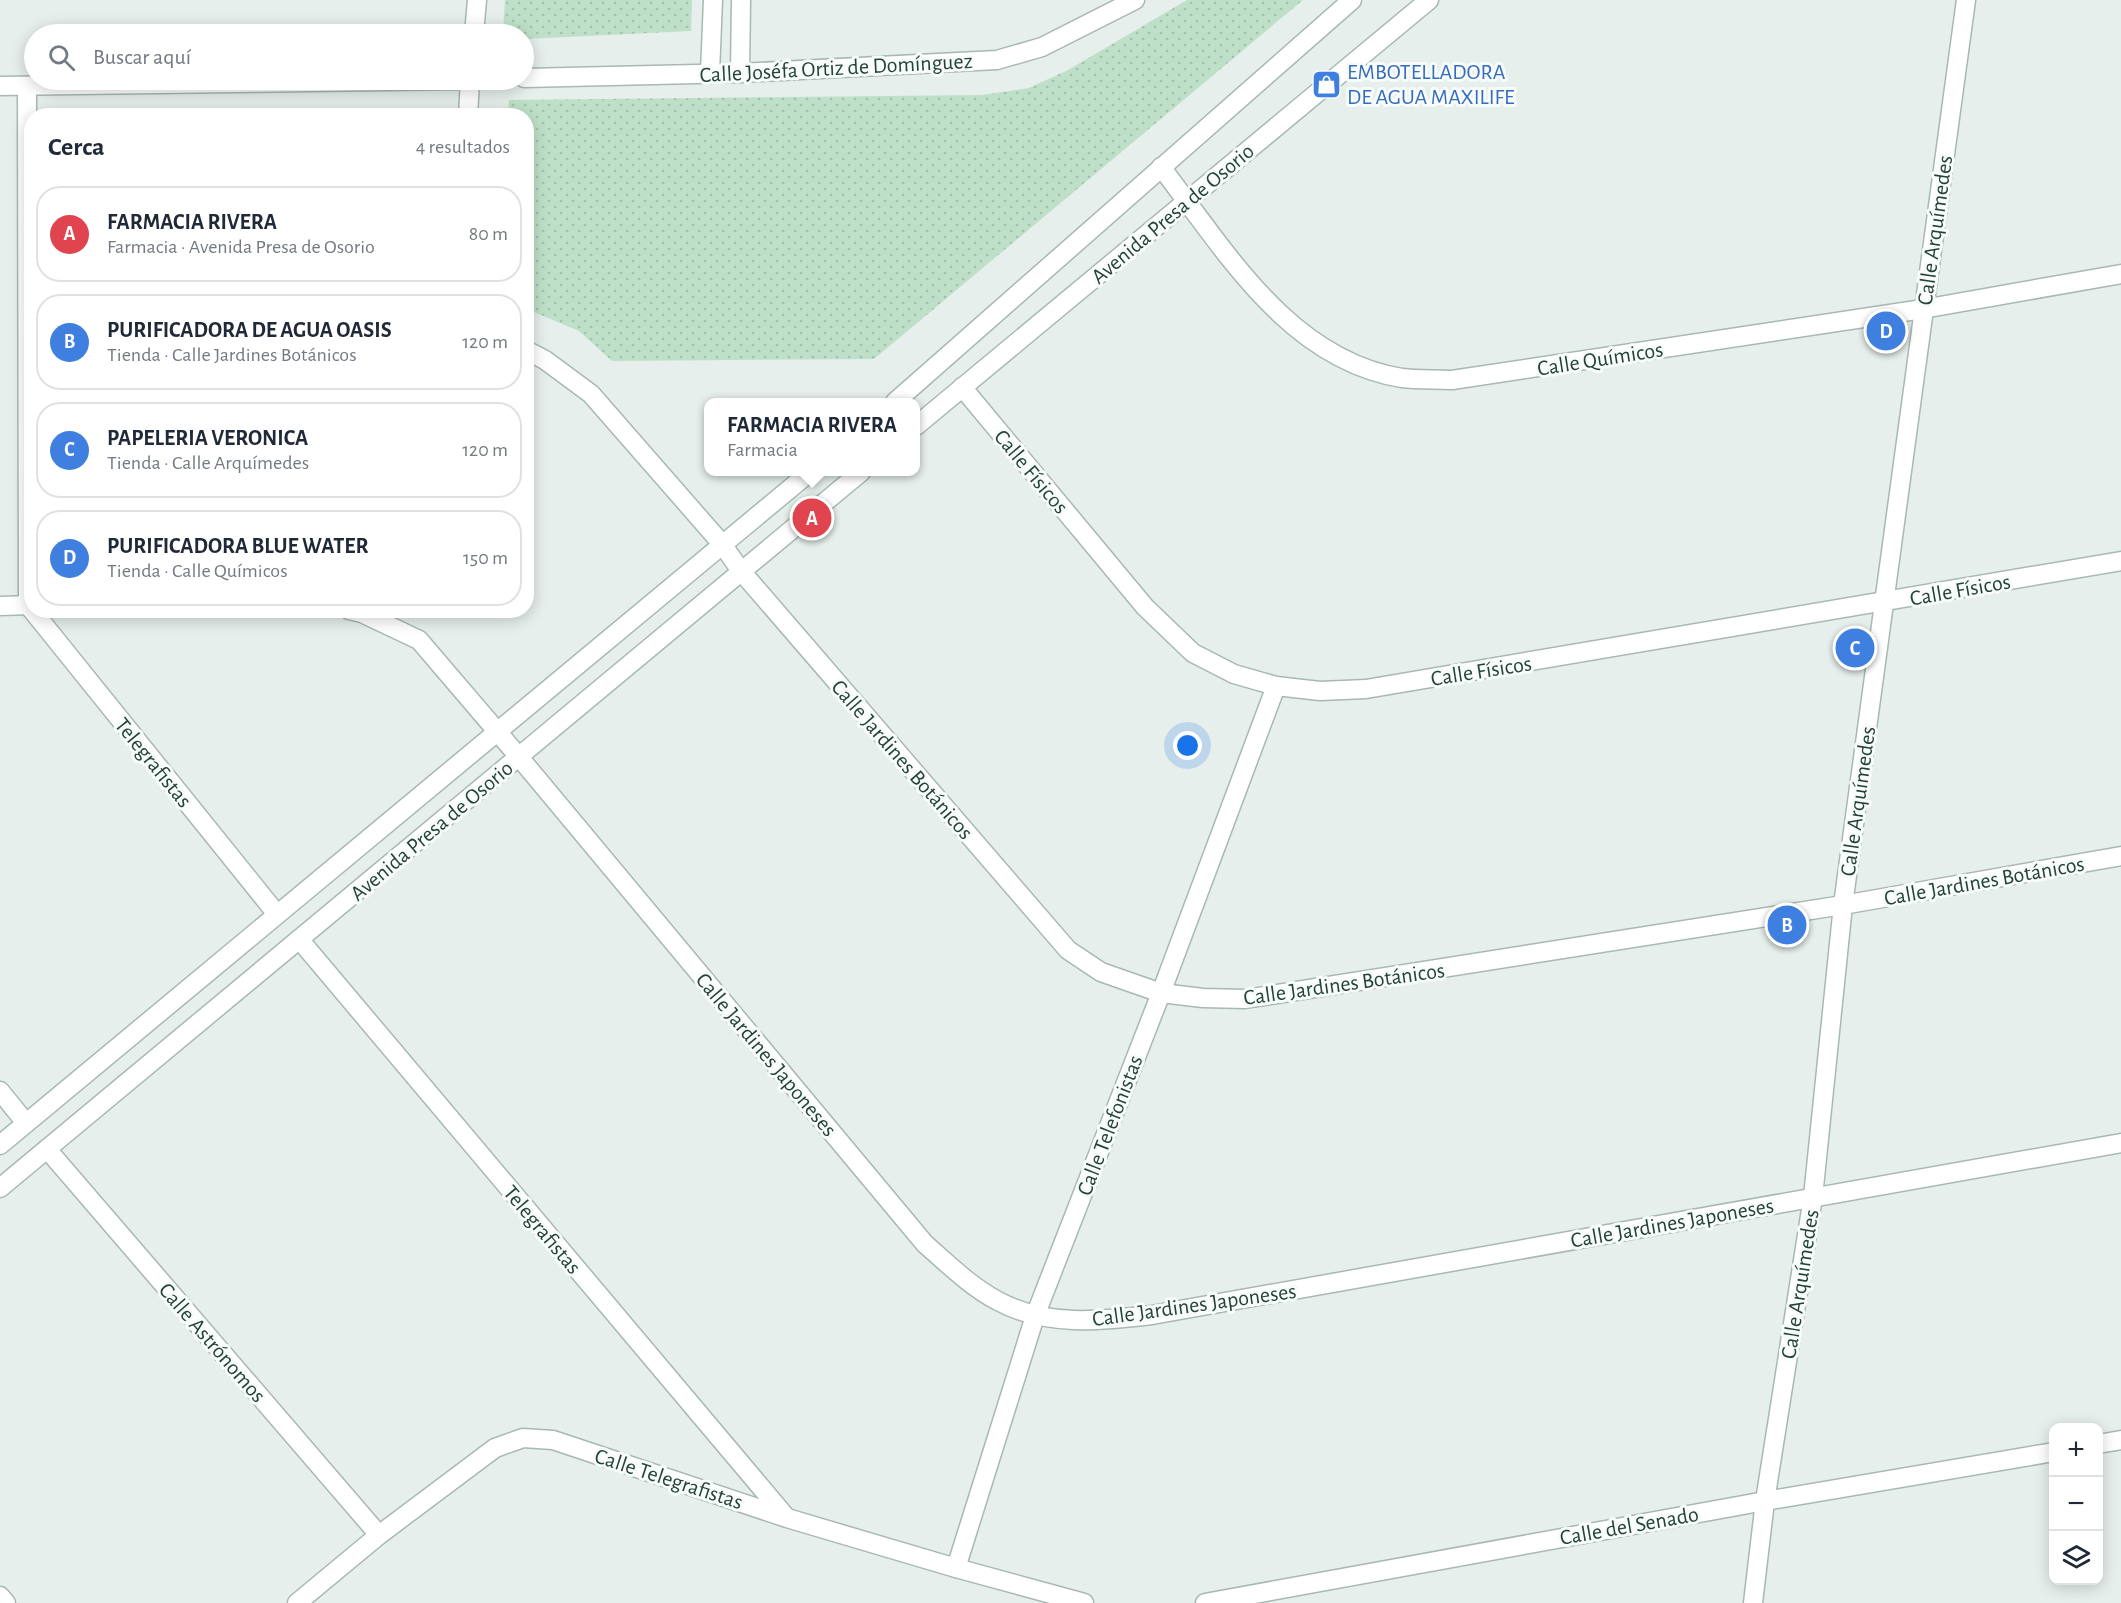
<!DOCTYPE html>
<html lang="es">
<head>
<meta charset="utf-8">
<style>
	:root { --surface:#fff; --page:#f6f6f7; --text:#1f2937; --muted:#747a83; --line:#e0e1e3; --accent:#7f5249 }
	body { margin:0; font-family:"Alegreya Sans",sans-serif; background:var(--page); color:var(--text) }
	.controls { position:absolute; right:18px; bottom:18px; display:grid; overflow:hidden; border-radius:12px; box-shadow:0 3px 15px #0003 }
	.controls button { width:54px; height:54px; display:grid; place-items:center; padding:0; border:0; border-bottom:2px solid var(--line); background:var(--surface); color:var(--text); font:30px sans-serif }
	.you { position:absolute; left:1188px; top:746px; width:21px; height:21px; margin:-15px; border:4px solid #fff; border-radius:50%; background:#1a73e8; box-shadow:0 0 0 9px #1a73e833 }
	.badge { display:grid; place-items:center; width:39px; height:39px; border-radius:50%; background:var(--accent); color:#fff; font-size:20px; font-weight:700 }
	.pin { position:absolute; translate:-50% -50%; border:3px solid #fff; box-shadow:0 2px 6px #0006 }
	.popup { position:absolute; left:704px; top:398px; width:216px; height:78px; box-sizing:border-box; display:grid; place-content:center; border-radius:12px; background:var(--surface); filter:drop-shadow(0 2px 4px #0005); font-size:20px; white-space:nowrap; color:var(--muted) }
	.popup b { font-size:22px; color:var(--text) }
	.popup::after { content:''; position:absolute; left:50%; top:100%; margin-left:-12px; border:12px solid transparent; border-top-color:var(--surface) }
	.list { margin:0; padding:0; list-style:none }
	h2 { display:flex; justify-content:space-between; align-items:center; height:78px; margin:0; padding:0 24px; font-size:26px }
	h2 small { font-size:20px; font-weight:400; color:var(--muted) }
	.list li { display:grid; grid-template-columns:39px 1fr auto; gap:18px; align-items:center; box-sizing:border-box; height:96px; margin:0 12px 12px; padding:0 12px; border:2px solid var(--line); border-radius:24px }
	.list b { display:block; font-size:22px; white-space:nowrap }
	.list p { margin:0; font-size:20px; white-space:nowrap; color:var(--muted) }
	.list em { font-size:20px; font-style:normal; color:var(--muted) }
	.icon { flex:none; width:33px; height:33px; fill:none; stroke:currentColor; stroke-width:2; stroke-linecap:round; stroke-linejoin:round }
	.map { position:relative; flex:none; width:2121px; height:1603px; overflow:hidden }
	.search { position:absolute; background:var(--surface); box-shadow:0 3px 15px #0003; left:24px; top:24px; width:510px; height:66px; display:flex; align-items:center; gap:15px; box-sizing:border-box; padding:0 21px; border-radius:33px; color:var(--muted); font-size:22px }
	.panel { position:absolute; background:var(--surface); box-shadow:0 3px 15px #0003; left:24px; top:108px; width:510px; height:510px; border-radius:24px }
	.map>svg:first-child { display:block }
</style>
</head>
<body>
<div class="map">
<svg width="2121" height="1603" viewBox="0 0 2121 1603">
	<defs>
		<pattern id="grass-dots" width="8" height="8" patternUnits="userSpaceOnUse" patternTransform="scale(1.5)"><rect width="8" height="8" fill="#bfe0c8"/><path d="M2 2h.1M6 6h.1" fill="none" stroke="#a4c1ad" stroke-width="1.8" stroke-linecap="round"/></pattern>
	</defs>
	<rect width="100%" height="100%" fill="#e6efeb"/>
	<!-- grass -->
	<g fill="url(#grass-dots)">
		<polygon points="505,0 692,0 691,31 524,39 524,34 503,34"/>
		<polygon points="1187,0 1303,0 874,359 612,361 579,331 527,309 526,116 508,115 509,100 982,95 1029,88 1068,70"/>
	</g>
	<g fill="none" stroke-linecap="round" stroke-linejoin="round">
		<defs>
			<g id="minor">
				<polyline points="474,34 477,0"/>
				<polyline points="710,73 713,0"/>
				<polyline points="740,73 741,0"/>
				<polyline points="27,86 28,605 32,610"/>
				<polyline points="468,116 470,80"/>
				<path d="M1161,167C1225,250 1289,360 1402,378C1418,380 1435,379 1452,380L1923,309L2121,274"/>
				<polyline points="526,350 545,360 591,394 722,544 741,571 1068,950 1101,972 1161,993 1203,998 1245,999 1843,905 2121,856"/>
				<polyline points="962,387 1145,607 1193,653 1234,674 1276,686 1320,691 1366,689 2121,561"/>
				<polyline points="0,606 32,605"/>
				<polyline points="32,610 276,913"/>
				<path d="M349,610L362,613L419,640L519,757L925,1244C948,1264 971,1287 998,1301C1046,1327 1100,1321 1152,1315L2121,1143"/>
				<polyline points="299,939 786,1517"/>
				<polyline points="0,1091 26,1123"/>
				<polyline points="47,1149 379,1535"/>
				<polyline points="2098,1444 2121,1440"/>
				<polyline points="956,1568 1035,1316 1161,993 1276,686"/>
				<polyline points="0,1596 6,1603"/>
				<polyline points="297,1603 379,1535 495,1448 523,1438 553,1440 787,1518 956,1568 1084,1603"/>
				<polyline points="1205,1603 1765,1501 2054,1452"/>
				<polyline points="1753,1603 1765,1501 1813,1197 1843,905 1966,0"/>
			</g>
			<g id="tertiary">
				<polyline points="524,78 740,73 997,60 1042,47 1135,0"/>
				<polyline points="0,86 465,80"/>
				<polyline points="895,402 1352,0"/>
				<polyline points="916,426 1429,0"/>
				<polyline points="0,1145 810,472"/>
				<polyline points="0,1188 861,472"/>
			</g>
		</defs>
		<!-- minor casing -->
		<use href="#minor" stroke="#a8b8b2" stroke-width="21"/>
		<!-- tertiary casing -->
		<use href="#tertiary" stroke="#a8b8b2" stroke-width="21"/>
		<!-- minor -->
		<use href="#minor" stroke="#fff" stroke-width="18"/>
		<!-- tertiary -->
		<use href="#tertiary" stroke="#fff" stroke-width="18"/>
	</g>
	<!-- icons -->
	<defs>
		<symbol id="shop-square" viewBox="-11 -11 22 22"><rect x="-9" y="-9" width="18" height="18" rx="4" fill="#3f7fe0" stroke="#f7fbf9"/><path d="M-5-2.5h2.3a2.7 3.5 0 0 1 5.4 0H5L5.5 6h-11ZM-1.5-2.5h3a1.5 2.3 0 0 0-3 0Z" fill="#fff"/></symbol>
	</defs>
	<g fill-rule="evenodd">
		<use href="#shop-square" x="1310" y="68" width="33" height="33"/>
	</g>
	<g text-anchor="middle" stroke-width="6" stroke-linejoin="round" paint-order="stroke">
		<!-- street labels -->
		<g font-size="22" fill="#24423a" stroke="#f7fbf9">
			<text transform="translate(836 67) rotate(-3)" y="8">Calle Joséfa Ortiz de Domínguez</text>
			<text transform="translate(1172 213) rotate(-40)" y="8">Avenida Presa de Osorio</text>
			<text transform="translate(1934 230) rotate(-82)" y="8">Calle Arquímedes</text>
			<text transform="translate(1600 358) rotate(-9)" y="8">Calle Químicos</text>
			<text transform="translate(1032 471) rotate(50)" y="8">Calle Físicos</text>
			<text transform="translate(1960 589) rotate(-10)" y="8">Calle Físicos</text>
			<text transform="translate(1481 670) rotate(-9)" y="8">Calle Físicos</text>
			<text transform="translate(903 759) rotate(49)" y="8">Calle Jardines Botánicos</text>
			<text transform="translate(154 762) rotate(51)" y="8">Telegrafistas</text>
			<text transform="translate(1857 801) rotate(-82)" y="8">Calle Arquímedes</text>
			<text transform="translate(431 830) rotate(-40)" y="8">Avenida Presa de Osorio</text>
			<text transform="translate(1984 880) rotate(-10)" y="8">Calle Jardines Botánicos</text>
			<text transform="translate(1344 983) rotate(-8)" y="8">Calle Jardines Botánicos</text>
			<text transform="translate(767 1054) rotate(50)" y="8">Calle Jardines Japoneses</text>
			<text transform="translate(1109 1125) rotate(-69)" y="8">Calle Telefonistas</text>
			<text transform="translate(1672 1222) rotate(-10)" y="8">Calle Jardines Japoneses</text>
			<text transform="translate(543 1229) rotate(50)" y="8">Telegrafistas</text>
			<text transform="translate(1799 1284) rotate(-81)" y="8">Calle Arquímedes</text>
			<text transform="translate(1194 1304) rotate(-8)" y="8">Calle Jardines Japoneses</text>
			<text transform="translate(213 1342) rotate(49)" y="8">Calle Astrónomos</text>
			<text transform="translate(669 1478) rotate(18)" y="8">Calle Telegrafistas</text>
			<text transform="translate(1629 1525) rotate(-10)" y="8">Calle del Senado</text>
		</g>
		<!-- shop labels -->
		<g font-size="22" fill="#366cbe" stroke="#f7fbf9" text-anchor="start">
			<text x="1347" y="79">EMBOTELLADORA<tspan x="1347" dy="25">DE AGUA MAXILIFE</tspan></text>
		</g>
	</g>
</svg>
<div class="controls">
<button>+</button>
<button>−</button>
<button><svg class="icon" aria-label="layers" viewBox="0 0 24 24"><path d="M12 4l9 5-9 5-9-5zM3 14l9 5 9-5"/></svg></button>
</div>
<div class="you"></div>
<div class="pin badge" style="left:812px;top:518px;background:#e0444e">A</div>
<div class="popup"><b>FARMACIA RIVERA</b>Farmacia</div>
<div class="pin badge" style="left:1787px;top:925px;background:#3f7fe0">B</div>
<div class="pin badge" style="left:1855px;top:648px;background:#3f7fe0">C</div>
<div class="pin badge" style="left:1886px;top:331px;background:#3f7fe0">D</div>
<div class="search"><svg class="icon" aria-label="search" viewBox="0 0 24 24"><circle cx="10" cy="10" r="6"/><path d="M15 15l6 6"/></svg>Buscar aquí</div>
<section class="panel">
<h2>Cerca<small>4 resultados</small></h2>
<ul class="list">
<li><span class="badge" style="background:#e0444e">A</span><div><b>FARMACIA RIVERA</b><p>Farmacia · Avenida Presa de Osorio</p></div><em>80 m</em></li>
<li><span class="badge" style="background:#3f7fe0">B</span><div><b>PURIFICADORA DE AGUA OASIS</b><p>Tienda · Calle Jardines Botánicos</p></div><em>120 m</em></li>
<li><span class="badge" style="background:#3f7fe0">C</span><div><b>PAPELERIA VERONICA</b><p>Tienda · Calle Arquímedes</p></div><em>120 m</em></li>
<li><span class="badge" style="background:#3f7fe0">D</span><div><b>PURIFICADORA BLUE WATER</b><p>Tienda · Calle Químicos</p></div><em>150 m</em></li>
</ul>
</section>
</div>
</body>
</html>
